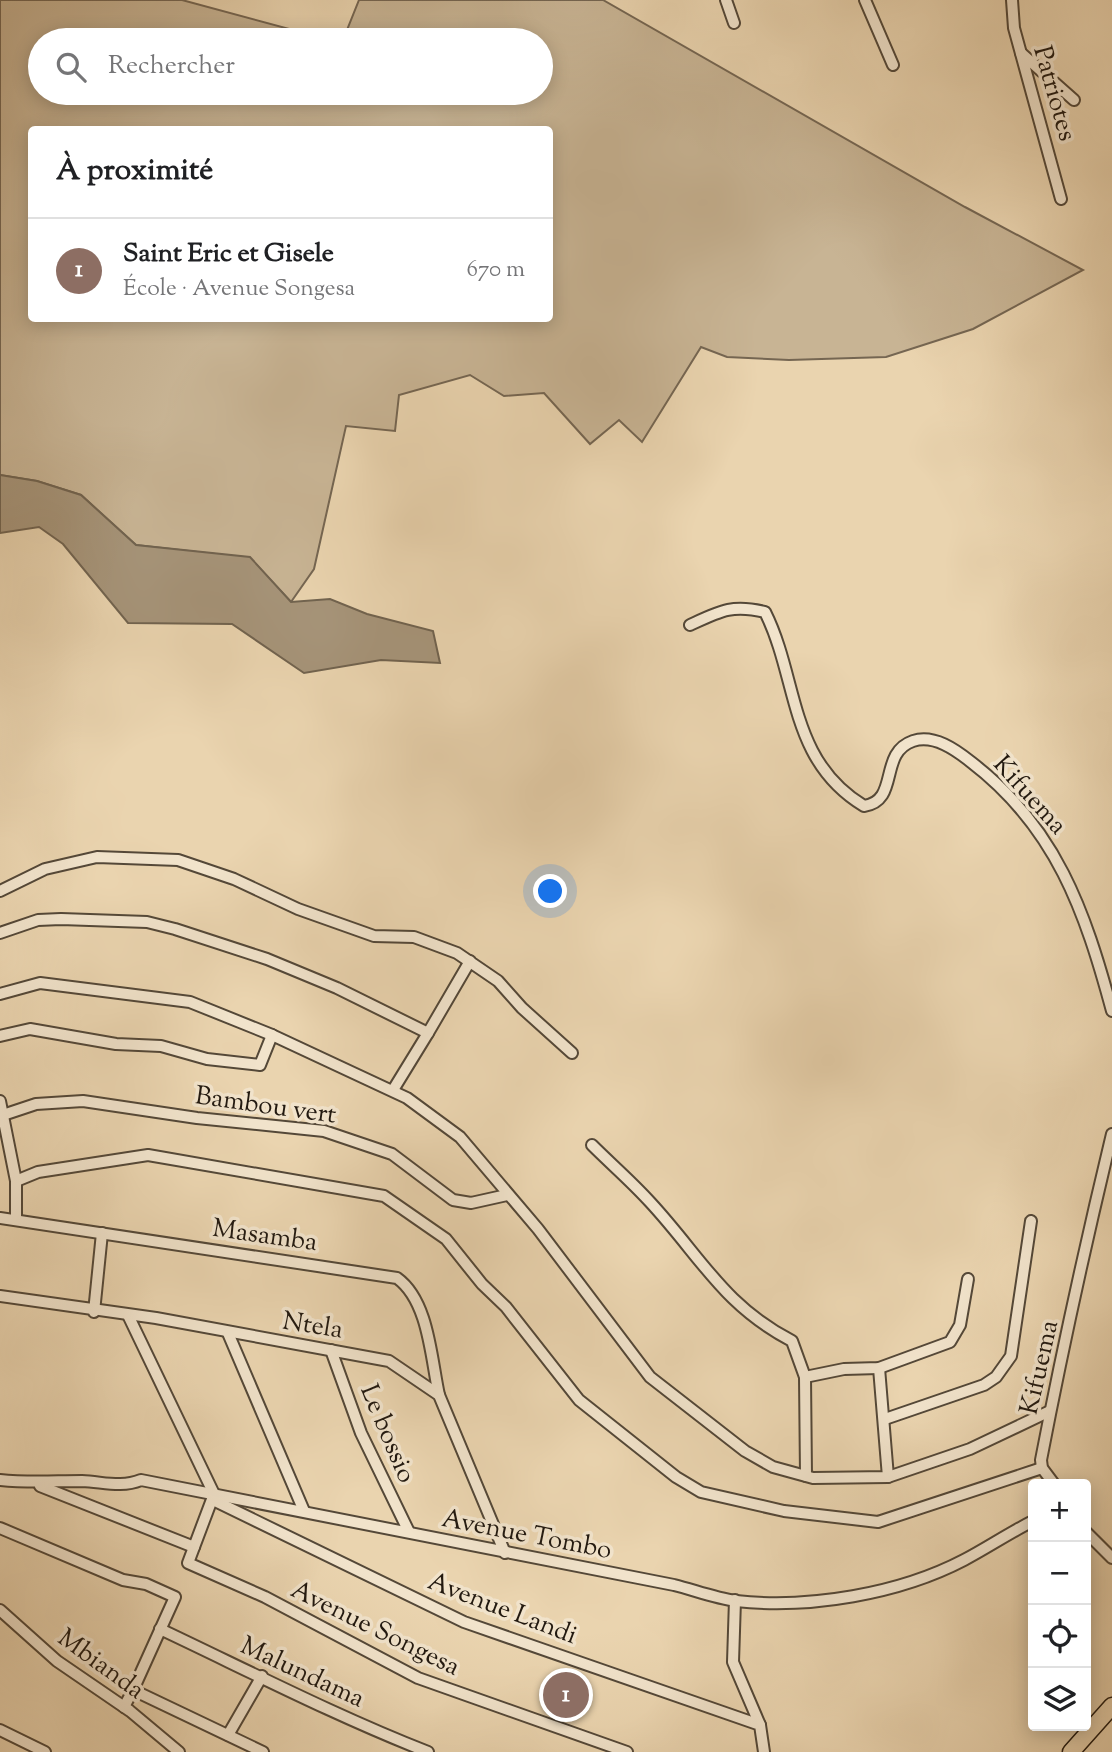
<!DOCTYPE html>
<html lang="fr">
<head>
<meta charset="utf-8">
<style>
	:root { --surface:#fff; --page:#f6f6f6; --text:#202124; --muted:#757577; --line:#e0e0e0; --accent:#d93025 }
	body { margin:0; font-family:"Sorts Mill Goudy",serif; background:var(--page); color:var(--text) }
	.controls { position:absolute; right:21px; bottom:21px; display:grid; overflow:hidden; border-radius:7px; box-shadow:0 4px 18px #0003 }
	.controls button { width:63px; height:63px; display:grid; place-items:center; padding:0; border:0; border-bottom:2px solid var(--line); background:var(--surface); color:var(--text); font:35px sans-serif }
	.you { position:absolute; left:551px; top:892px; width:24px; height:24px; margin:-18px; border:5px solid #fff; border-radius:50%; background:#1a73e8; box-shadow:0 0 0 10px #1a73e833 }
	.badge { display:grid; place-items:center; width:46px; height:46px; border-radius:50%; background:var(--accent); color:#fff; font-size:23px; font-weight:700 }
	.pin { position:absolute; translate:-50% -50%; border:4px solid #fff; box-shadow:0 2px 7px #0006 }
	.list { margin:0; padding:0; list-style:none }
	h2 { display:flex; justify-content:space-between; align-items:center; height:91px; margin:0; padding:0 28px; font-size:30px }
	h2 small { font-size:23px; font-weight:400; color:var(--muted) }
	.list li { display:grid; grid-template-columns:46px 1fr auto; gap:21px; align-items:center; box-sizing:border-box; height:105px; padding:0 28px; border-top:2px solid var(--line) }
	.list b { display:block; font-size:26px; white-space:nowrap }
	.list p { margin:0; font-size:23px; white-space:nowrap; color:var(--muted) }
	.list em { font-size:23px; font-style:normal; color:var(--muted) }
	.icon { flex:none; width:38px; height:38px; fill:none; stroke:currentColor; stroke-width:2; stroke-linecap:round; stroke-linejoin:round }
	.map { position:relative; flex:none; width:1112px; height:1752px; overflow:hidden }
	.search { position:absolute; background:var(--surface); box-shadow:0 4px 18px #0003; left:28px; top:28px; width:525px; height:77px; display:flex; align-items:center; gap:18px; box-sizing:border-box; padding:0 24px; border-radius:38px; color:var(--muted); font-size:26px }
	.panel { position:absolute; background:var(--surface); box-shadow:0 4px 18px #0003; left:28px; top:126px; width:525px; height:196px; border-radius:7px }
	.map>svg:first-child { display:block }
</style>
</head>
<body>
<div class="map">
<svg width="1112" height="1752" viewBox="0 0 1112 1752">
	<rect width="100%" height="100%" fill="#ead4af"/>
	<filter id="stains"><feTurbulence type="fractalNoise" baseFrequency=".00286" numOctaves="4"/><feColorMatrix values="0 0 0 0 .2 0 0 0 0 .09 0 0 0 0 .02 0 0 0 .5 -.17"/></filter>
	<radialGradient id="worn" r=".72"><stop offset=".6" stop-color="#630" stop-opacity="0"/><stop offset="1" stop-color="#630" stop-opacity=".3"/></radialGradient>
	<!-- green -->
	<path fill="#c8b494" stroke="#756652" stroke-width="2" fill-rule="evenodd" d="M0,0H182L330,40H40V93H541V40H343L359,0H603L965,207L1083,270L973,329L886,357L789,360L727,357L701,347L642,442L619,420L590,444L544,393L504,396L470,375L399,395L395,431L346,426L314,569L291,602L250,558L136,545L81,495L37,481L0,475ZM32,130H550V318H32Z"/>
	<!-- water -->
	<polygon fill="#a69479" stroke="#71634f" stroke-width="2" points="0,475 37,481 81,495 136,545 250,557 291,602 330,599 367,614 433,631 440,663 381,660 304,673 232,624 128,623 63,544 39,527 0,533"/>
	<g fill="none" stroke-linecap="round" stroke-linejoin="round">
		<defs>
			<g id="minor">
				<polyline points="726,0 734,23"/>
				<polyline points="865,0 893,65"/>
				<polyline points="1012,0 1014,28 1061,199"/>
				<polyline points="1021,53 1074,100"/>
				<path d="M690,625C720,611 732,604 765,612C799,680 788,760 864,806C900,801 878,753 913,741C934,734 956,750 971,762C1056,827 1085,911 1112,1011"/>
				<polyline points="0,891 45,869 97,857 178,860 234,879 298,909 374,936 414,937 457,953 498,981 522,1008 572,1053"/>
				<polyline points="0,933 38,920 61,919 147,922 175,929 267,959 337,988 428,1033 393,1090"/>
				<polyline points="0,994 40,983 190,1002 272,1035 407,1098 460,1137 538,1229 650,1377 745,1451 773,1467 813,1478 888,1477 970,1449 1050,1411"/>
				<polyline points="428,1033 470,961"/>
				<polyline points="0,1036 30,1029 116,1044 161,1046 207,1059 260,1065 272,1035"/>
				<polyline points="0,1101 16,1181 16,1219"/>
				<polyline points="3,1115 36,1104 83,1101 197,1118 324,1131 392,1154 453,1200 471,1203 507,1195"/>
				<path d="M592,1145C611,1164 632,1182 650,1202C701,1257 723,1305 792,1341L805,1377L806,1476"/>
				<polyline points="16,1181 38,1172 148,1155 384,1196 446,1239 482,1284 506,1307 579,1400 676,1477 701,1492 784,1511 878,1522 1042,1468"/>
				<path d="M0,1218L397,1278C429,1301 431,1359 439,1395"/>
				<polyline points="0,1296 156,1318 389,1361 439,1395 505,1553"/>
				<polyline points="94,1312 102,1233"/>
				<polyline points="128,1315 214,1494 188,1563 265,1597 418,1678 627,1752"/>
				<polyline points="228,1333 304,1511"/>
				<polyline points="331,1350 361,1433 409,1532"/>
				<polyline points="879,1368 888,1477"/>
				<polyline points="805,1377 844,1369 879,1368 950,1342 960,1325 968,1279"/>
				<polyline points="885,1419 984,1385 996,1377 1011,1356 1031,1221"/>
				<path d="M0,1480C28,1483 54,1481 82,1481C104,1482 121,1488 141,1480L674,1585C694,1590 715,1598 736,1601C809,1609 899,1594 964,1560C987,1548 1009,1533 1033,1521"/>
				<path d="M1054,1484L1042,1468L1041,1460C1062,1351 1086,1242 1112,1134"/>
				<polyline points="40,1486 194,1547"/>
				<polyline points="213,1500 464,1622 760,1725 764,1752"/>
				<polyline points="0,1528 123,1580 146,1584 175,1597 133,1690"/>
				<polyline points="1086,1532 1112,1558"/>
				<polyline points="735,1600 733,1662 760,1725"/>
				<polyline points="0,1610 57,1661 130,1711 179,1752"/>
				<path d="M160,1629C249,1671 336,1716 428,1752"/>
				<polyline points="124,1707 133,1690 263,1752"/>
				<polyline points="0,1730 45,1752"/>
				<polyline points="228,1735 262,1676"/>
			</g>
			<polyline id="highway" points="1071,1752 1112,1706"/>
		</defs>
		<!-- minor casing -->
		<use href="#minor" stroke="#544838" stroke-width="14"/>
		<!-- highway casing -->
		<use href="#highway" stroke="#221910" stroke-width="19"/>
		<!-- minor -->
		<use href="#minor" stroke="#f1e3cb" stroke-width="10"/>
		<!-- highway -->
		<use href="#highway" stroke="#ead4af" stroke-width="16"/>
	</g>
	<g text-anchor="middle" stroke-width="7" stroke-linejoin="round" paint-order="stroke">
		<!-- street labels -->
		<g font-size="26" fill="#221910" stroke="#f1e3cb">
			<text transform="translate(1056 93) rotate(74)" y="9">Patriotes</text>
			<text transform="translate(1031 794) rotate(48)" y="9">Kifuema</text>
			<text transform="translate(266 1104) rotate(8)" y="9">Bambou vert</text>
			<text transform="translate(265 1234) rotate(8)" y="9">Masamba</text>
			<text transform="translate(313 1324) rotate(9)" y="9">Ntela</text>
			<text transform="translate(1038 1367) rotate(-77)" y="9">Kifuema</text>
			<text transform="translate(389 1433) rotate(67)" y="9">Le bossio</text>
			<text transform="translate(527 1533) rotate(11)" y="9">Avenue Tombo</text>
			<text transform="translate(503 1607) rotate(21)" y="9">Avenue Landi</text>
			<text transform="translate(376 1627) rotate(26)" y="9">Avenue Songesa</text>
			<text transform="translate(102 1663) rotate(36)" y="9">Mbianda</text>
			<text transform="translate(303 1671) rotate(25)" y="9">Malundama</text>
		</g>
	</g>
	<rect width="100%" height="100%" filter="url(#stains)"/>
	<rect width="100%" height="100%" fill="url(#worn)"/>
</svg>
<div class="controls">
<button>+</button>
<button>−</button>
<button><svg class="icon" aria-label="locate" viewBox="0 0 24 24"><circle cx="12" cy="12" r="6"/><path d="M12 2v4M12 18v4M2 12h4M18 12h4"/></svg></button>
<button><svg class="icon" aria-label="layers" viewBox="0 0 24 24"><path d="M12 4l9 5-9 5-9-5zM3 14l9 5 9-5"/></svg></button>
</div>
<div class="you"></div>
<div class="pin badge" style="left:566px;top:1695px;background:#8d6e63">1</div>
<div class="search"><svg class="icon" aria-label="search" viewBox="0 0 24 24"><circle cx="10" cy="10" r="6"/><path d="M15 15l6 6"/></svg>Rechercher</div>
<section class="panel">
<h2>À proximité<small></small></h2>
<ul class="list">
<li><span class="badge" style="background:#8d6e63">1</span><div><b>Saint Eric et Gisele</b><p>École · Avenue Songesa</p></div><em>670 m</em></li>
</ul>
</section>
</div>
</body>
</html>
